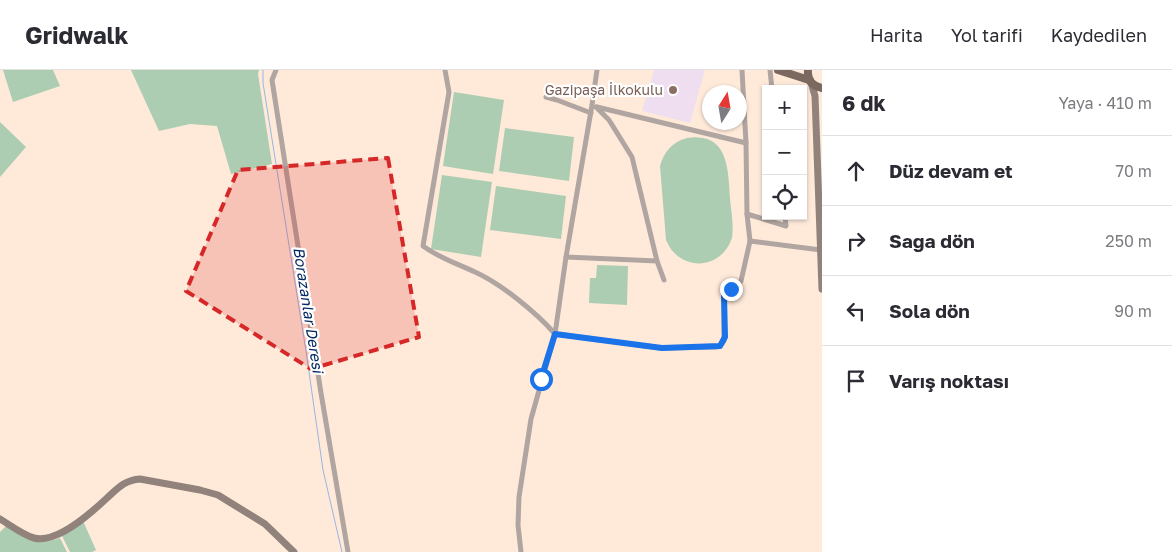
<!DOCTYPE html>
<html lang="tr">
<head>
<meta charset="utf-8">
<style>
	:root { --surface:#fff; --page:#f2f2f3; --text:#2b2b33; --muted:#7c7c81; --line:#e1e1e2 }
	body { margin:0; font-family:"Golos Text",sans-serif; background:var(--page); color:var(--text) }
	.controls { position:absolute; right:15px; top:15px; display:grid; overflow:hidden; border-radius:0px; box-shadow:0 1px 4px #0004 }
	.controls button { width:45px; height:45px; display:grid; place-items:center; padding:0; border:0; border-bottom:1px solid var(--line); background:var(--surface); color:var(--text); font:25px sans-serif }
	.compass { position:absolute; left:702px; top:15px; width:45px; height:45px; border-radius:50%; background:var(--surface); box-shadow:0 1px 4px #0004; rotate:11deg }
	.stop { position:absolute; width:15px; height:15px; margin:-11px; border:4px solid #1a73e8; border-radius:50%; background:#fff }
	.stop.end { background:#1a73e8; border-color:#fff; box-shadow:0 1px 5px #0008 }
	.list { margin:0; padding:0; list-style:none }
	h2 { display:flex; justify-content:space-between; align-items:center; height:65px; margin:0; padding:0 20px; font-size:21px }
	h2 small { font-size:16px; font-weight:400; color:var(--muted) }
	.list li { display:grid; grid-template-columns:32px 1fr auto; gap:15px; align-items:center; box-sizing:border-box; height:70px; padding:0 20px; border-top:1px solid var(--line) }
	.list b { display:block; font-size:19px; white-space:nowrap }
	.list em { font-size:16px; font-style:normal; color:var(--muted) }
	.icon { flex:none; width:28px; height:28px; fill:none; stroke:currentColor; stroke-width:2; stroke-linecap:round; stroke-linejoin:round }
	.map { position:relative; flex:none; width:822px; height:482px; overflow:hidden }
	header { display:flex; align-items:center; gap:30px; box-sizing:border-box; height:70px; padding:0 25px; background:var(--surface); border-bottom:1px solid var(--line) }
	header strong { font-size:24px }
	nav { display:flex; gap:28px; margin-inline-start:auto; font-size:18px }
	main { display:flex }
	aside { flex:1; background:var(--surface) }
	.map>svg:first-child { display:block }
</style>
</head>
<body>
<header>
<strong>Gridwalk</strong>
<nav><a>Harita</a><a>Yol tarifi</a><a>Kaydedilen</a></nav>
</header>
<main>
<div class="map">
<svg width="822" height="482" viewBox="0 0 822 482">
	<rect width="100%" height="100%" fill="#ffeada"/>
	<!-- education -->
	<polygon fill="#efdef0" points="654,0 705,0 690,53 642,41"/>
	<!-- green -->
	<g fill="#accdb1">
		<polygon points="3,0 53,0 60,16 13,32"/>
		<polygon points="131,0 259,0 258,4 272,94 231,104 217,56 190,54 159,61"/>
		<polygon points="454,22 504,30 493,104 443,96"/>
		<polygon points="0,52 26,77 0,107"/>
		<polygon points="505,58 574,67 569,111 499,101"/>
		<path d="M687,68C729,62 728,100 730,128C731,141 734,155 732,168C721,201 679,202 666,170L660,96C664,82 672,72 687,68Z"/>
		<polygon points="442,105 492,112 481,187 431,179"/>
		<polygon points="496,116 566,126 561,169 490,160"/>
		<polygon points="597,195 628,196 627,235 589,233 590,208 596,208"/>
		<polygon points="83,451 96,480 92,482 70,482 62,466"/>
		<path d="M6,456C24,467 38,476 60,468L67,482H0V462Z"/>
	</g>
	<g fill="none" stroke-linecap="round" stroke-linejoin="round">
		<!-- stream -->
		<polyline stroke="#97b5e5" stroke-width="1" points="263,0 263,13 306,281 323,400 342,482"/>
		<!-- street -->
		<g stroke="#b0a5a0" stroke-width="5">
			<polyline points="276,0 272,10 321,323 348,482"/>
			<path d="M445,0L449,22L423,176C441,189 456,193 475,202C500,213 537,243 555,264L661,278L716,277L720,276L724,271V225C728,218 736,218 741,211L750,171L747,144L746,73L742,0"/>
			<polyline points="770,0 772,19"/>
			<polyline points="546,27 557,30 591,43"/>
			<polyline points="596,37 609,50 632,87 657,191"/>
			<polyline points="597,37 746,73"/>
			<polyline points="747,144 786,156 785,146"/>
			<polyline points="750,171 821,180"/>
			<polyline points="566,187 657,191 664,210"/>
			<polyline points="521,482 518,455 519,427 531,349 555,264 566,187 592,35 597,0"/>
		</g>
		<!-- secondary -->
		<g stroke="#91827b" stroke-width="7">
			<polyline points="811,12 815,26 822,219"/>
			<path d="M0,449C10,455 23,465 34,468C57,474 91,443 107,428C118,418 125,410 140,409L200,420L218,425L265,454L294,482"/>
		</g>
		<!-- primary -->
		<g stroke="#7b6960" stroke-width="8">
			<polyline points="778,0 809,10"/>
			<path d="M808,0C807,10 812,16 822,18"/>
		</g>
	</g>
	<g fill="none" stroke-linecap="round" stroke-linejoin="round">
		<!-- route -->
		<polyline stroke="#1a73e8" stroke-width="6" points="541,309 555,264 662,278 720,276 725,267 724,225 726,222 731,219"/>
	</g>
	<!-- marked area -->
	<path fill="#d62828" fill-opacity="0.2" stroke="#d62828" stroke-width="4" stroke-dasharray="10 6" stroke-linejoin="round" d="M388,88L419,267L311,299L186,221L238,100Z"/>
	<!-- markers -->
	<circle fill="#8d6e63" stroke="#fff" stroke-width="2" cx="673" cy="20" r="5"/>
	<g text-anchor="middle" stroke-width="4.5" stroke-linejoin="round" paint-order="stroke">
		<!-- education labels -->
		<g font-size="14" fill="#785e54" stroke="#fff" text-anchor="end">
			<text x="663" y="25">Gazipaşa İlkokulu</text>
		</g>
		<!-- water labels -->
		<g font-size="15" font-style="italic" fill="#052961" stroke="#fff">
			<text transform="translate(308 240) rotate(81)" y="5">Borazanlar Deresi</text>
		</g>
	</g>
</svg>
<div class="controls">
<button>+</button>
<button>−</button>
<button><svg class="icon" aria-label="locate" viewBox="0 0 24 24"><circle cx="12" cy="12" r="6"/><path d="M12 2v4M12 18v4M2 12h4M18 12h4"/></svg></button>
</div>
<svg class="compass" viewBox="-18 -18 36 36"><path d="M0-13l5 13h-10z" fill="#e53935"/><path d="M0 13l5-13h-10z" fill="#7c7c81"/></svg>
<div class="stop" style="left:541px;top:309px"></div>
<div class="stop end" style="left:731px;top:219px"></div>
</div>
<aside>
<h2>6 dk<small>Yaya · 410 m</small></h2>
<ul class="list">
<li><svg class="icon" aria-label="ahead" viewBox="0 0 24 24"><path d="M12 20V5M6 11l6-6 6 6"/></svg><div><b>Düz devam et</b></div><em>70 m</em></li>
<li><svg class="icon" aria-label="right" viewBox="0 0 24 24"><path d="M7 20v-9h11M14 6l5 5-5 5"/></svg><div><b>Sağa dön</b></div><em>250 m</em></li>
<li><svg class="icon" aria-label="left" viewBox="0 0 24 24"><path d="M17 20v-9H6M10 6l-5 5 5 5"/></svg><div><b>Sola dön</b></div><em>90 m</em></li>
<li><svg class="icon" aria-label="arrive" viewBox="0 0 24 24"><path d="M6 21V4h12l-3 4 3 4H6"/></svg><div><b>Varış noktası</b></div></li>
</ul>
</aside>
</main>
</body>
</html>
